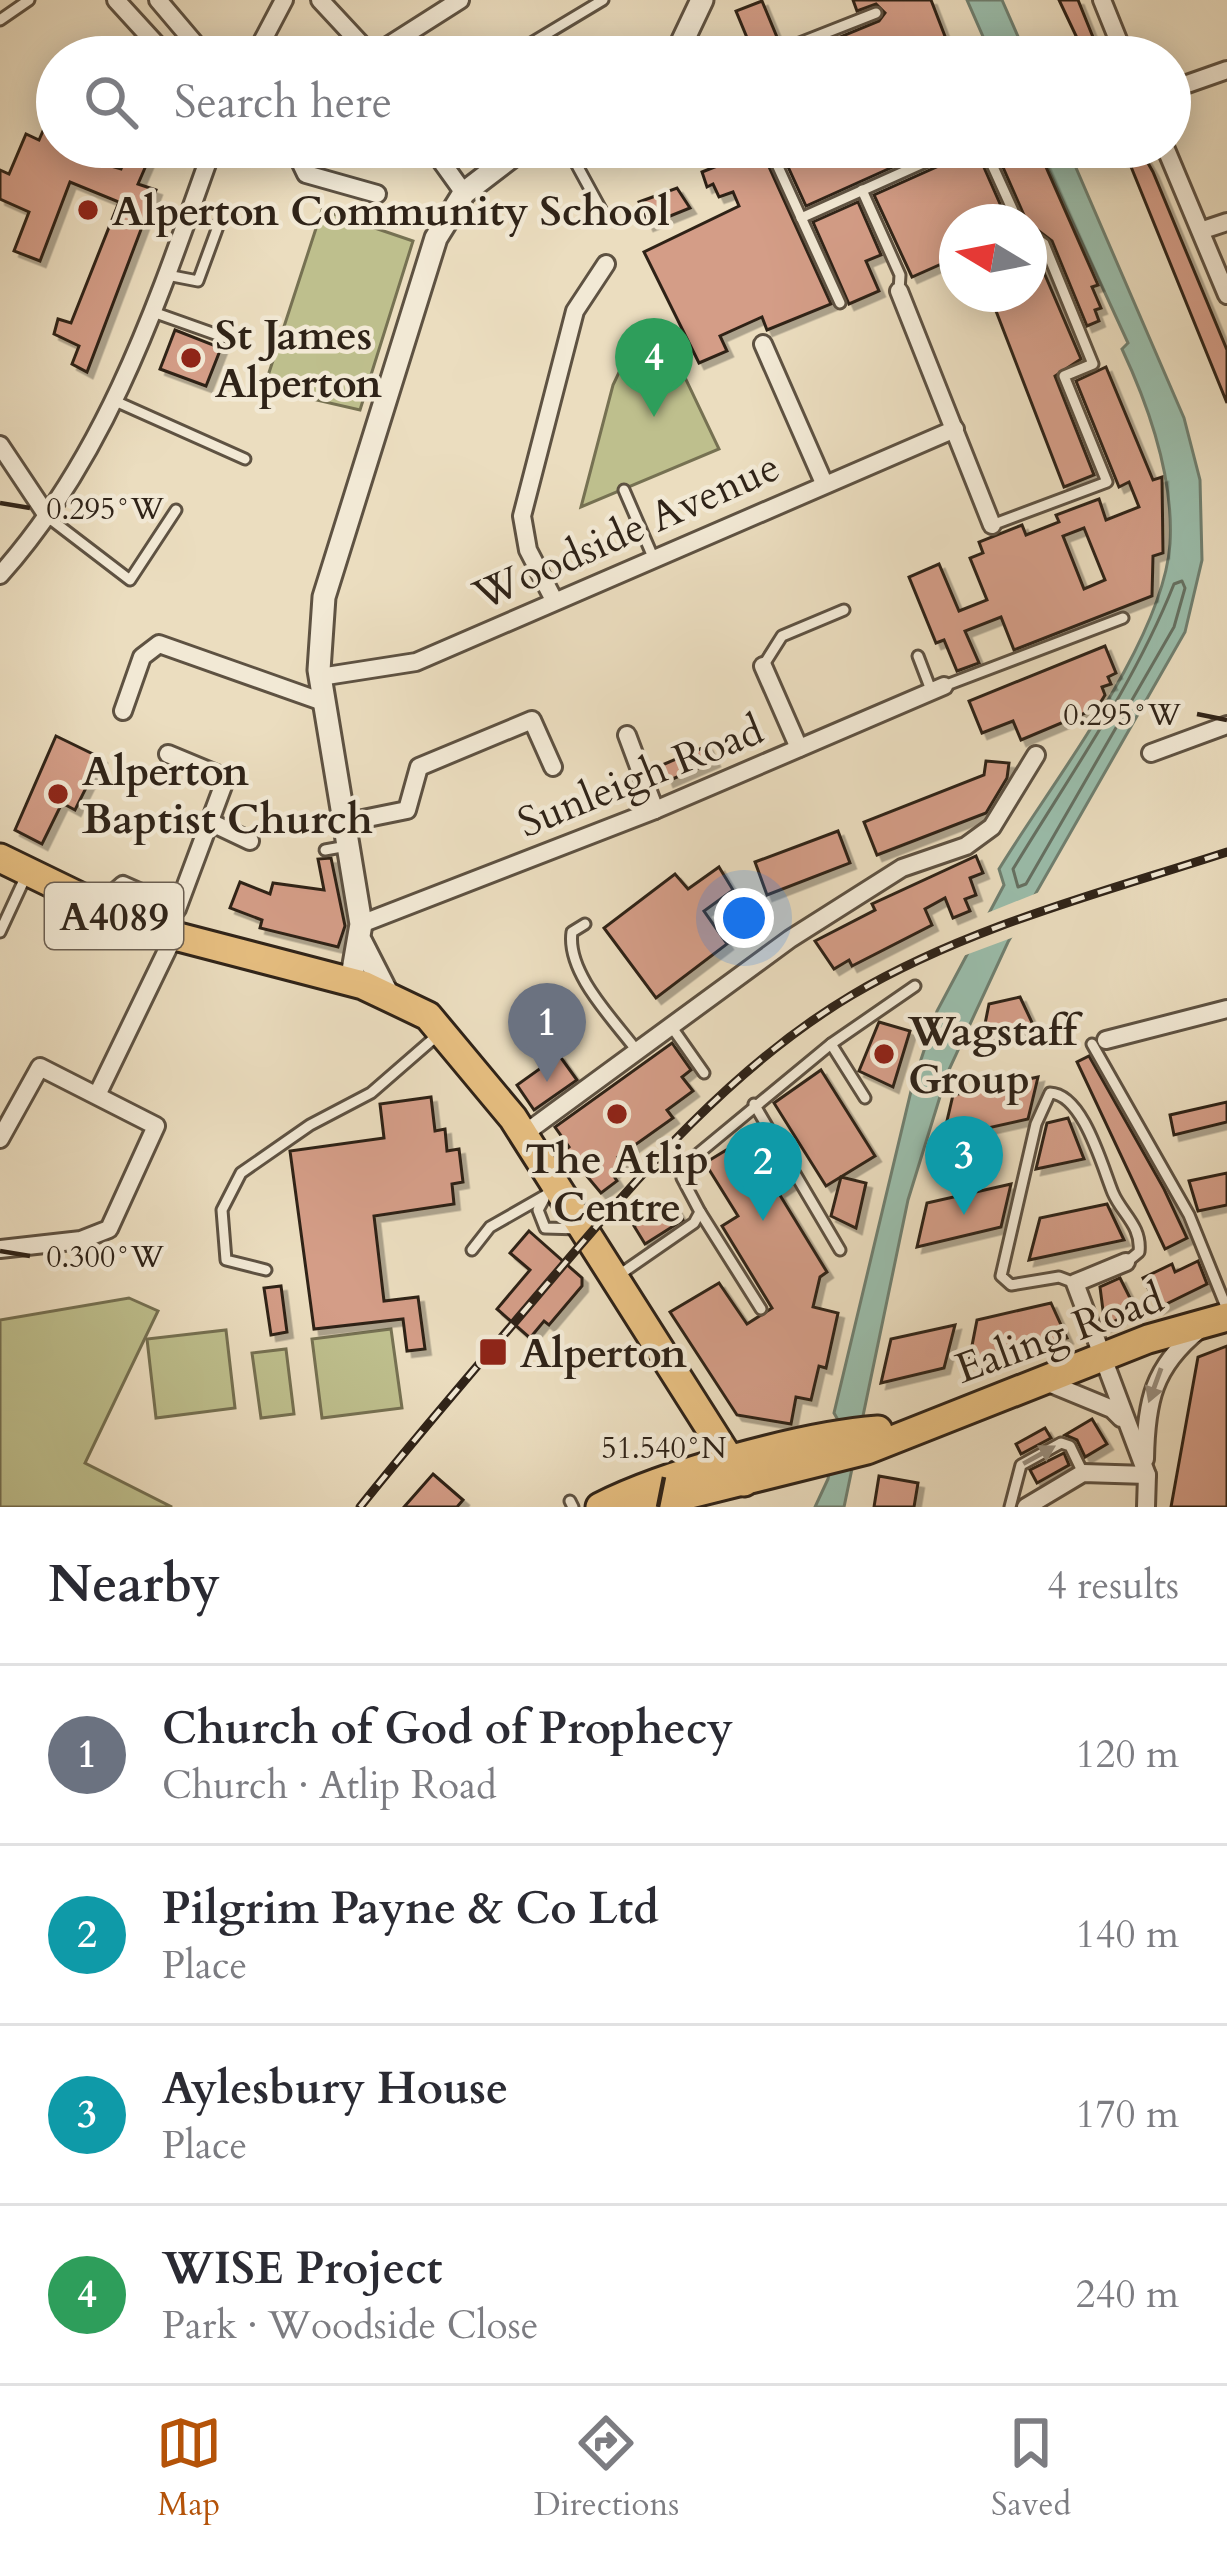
<!DOCTYPE html>
<html lang="en">
<head>
<meta charset="utf-8">
<style>
	:root { --surface:#fff; --page:#f2f2f3; --text:#2b2b33; --muted:#7c7c81; --line:#e1e1e2; --accent:#b45309 }
	body { margin:0; font-family:Cardo,serif; background:var(--page); color:var(--text) }
	.compass { position:absolute; left:939px; top:204px; width:108px; height:108px; border-radius:50%; background:var(--surface); box-shadow:0 6px 30px #0003; rotate:280deg }
	.you { position:absolute; left:744px; top:918px; width:42px; height:42px; margin:-30px; border:9px solid #fff; border-radius:50%; background:#1a73e8; box-shadow:0 0 0 18px #1a73e833 }
	.badge { display:grid; place-items:center; width:78px; height:78px; border-radius:50%; background:var(--accent); color:#fff; font-size:39px; font-weight:700 }
	.pin { position:absolute; translate:-50% -99px; filter:drop-shadow(0 3px 6px #0008) }
	.pin::after { content:''; position:absolute; top:63px; width:42px; height:36px; background:inherit; clip-path:polygon(0 0,100% 0,50% 100%) }
	.list { margin:0; padding:0; list-style:none }
	h2 { display:flex; justify-content:space-between; align-items:center; height:156px; margin:0; padding:0 48px; font-size:51px }
	h2 small { font-size:39px; font-weight:400; color:var(--muted) }
	.list li { display:grid; grid-template-columns:78px 1fr auto; gap:36px; align-items:center; box-sizing:border-box; height:180px; padding:0 48px; border-top:3px solid var(--line) }
	.list b { display:block; font-size:45px; white-space:nowrap }
	.list p { margin:0; font-size:39px; white-space:nowrap; color:var(--muted) }
	.list em { font-size:39px; font-style:normal; color:var(--muted) }
	.icon { flex:none; width:66px; height:66px; fill:none; stroke:currentColor; stroke-width:2; stroke-linecap:round; stroke-linejoin:round }
	.map { position:relative; flex:none; width:1227px; height:1507px; overflow:hidden }
	.search { position:absolute; background:var(--surface); box-shadow:0 6px 30px #0003; left:36px; right:36px; top:36px; height:132px; display:flex; align-items:center; gap:30px; box-sizing:border-box; padding:0 42px; border-radius:66px; color:var(--muted); font-size:45px }
	.sheet { height:876px; background:var(--surface) }
	nav { display:flex; justify-content:space-around; align-items:center; box-sizing:border-box; height:168px; border-top:3px solid var(--line); background:var(--surface); font-size:33px; color:var(--muted) }
	nav a { display:grid; justify-items:center; gap:6px }
	nav .on { color:var(--accent) }
	.map>svg:first-child { display:block }
</style>
</head>
<body>
<div class="map">
<svg width="1227" height="1507" viewBox="0 0 1227 1507">
	<defs>
		<filter id="shadow"><feDropShadow dx="5.5" dy="5.5" stdDeviation="0" flood-color="#0004"/></filter>
	</defs>
	<rect width="100%" height="100%" fill="#ebddbf"/>
	<filter id="stains"><feTurbulence type="fractalNoise" baseFrequency=".00167" numOctaves="4"/><feColorMatrix values="0 0 0 0 .2 0 0 0 0 .09 0 0 0 0 .02 0 0 0 .5 -.17"/></filter>
	<radialGradient id="worn" r=".72"><stop offset=".6" stop-color="#630" stop-opacity="0"/><stop offset="1" stop-color="#630" stop-opacity=".3"/></radialGradient>
	<!-- green -->
	<g fill="#bebf8d" stroke="#767152" stroke-width="3">
		<polygon points="322,210 413,241 360,410 264,388"/>
		<polygon points="641,326 681,369 719,449 581,507 613,385"/>
		<polygon points="129,1298 158,1311 85,1463 172,1507 0,1507 0,1320"/>
		<polygon points="391,1329 402,1408 322,1418 312,1339"/>
		<polygon points="226,1330 235,1408 156,1418 147,1339"/>
		<polygon points="286,1349 294,1414 261,1418 252,1353"/>
	</g>
	<!-- water -->
	<g fill="#9abdab" stroke="#6f7f70" stroke-width="3">
		<polygon points="967,0 1002,0 1027,57 992,57"/>
		<path d="M1038,147H1067L1184,418L1200,480L1202,560L1185,632L1008,942L947,1074L908,1200L844,1507H815L828,1479L838,1420L834,1413L912,1087L937,1011L1004,885L999,869C1050,785 1163,642 1170,544C1174,478 1150,409 1122,349L1128,343Z"/>
	</g>
	<!-- pier -->
	<polygon fill="#ebddbf" points="1042,891 1019,935 963,956 982,915"/>
	<g fill="none" stroke-linecap="round" stroke-linejoin="round">
		<!-- shore -->
		<path stroke="#647062" stroke-width="3" d="M1182,581L1185,588L1174,627L1026,884L1018,887L1013,869C1070,775 1133,687 1174,584Z"/>
	</g>
	<!-- building -->
	<g fill="#d49d87" stroke="#2f2318" stroke-width="3" fill-rule="evenodd" filter="url(#shadow)">
		<polygon points="853,0 931,0 953,57 848,57 840,37 879,21 885,13 876,4 857,11"/>
		<polygon points="1059,0 1078,0 1101,57 1086,57"/>
		<polygon points="762,1 779,42 755,57 736,11"/>
		<polygon points="57,99 57,147 103,147 97,162 121,169 130,147 154,147 138,184 156,190 87,372 72,364 79,346 54,334 58,319 71,323 119,202 70,182 40,261 14,251 29,212 0,199 0,170 9,174 26,134 39,140"/>
		<polygon points="718,147 760,147 831,304 767,330 762,317 720,336 727,351 699,363 644,252 739,206 733,192 719,197 713,184 707,187 702,172 725,163"/>
		<polygon points="779,147 937,147 806,206"/>
		<polygon points="968,147 975,147 1008,222 957,222 957,257 912,277 874,195 963,155"/>
		<polygon points="1123,147 1139,147 1153,172 1227,350 1227,403"/>
		<polygon points="1038,149 1098,285 1092,287 1101,308 1095,310 1099,321 1087,326 1052,241 1027,222 1002,165"/>
		<polygon points="677,188 690,208 648,225 639,202"/>
		<polygon points="858,202 881,255 866,261 879,291 849,304 813,222"/>
		<polygon points="1033,247 1081,359 1055,376 1094,475 1064,487 991,298 1029,294"/>
		<polygon points="175,330 221,348 206,386 160,369"/>
		<path d="M1106,367L1153,480L1162,477L1163,553L1153,556L1152,596L1014,650L1001,617L965,631L979,663L957,671L944,640L936,643L909,577L939,564L959,611L987,600L970,558L983,553L979,542L1022,525L1026,535L1059,522L1056,515L1099,499L1106,520L1139,507L1129,482L1119,487L1076,381ZM1084,528L1105,580L1084,589L1063,536Z"/>
		<polygon points="1105,646 1116,673 1108,677 1111,684 1102,687 1105,695 1097,708 1021,740 1013,721 982,733 969,701"/>
		<polygon points="56,736 101,758 75,810 62,803 42,844 15,830"/>
		<polygon points="707,746 714,761 668,781 662,765"/>
		<polygon points="986,761 1009,763 1007,778 986,813 877,855 864,822 984,775"/>
		<polygon points="838,831 850,863 767,895 755,862"/>
		<polygon points="976,856 983,873 970,878 976,895 965,899 970,911 953,918 945,898 925,909 932,925 852,966 849,960 834,969 815,941 875,910 872,904"/>
		<polygon points="331,858 345,926 338,947 260,928 262,920 230,908 240,882 270,894 273,883 324,890 318,859"/>
		<polygon points="719,867 733,890 704,911 727,944 656,998 604,928 675,874 688,889"/>
		<polygon points="1020,997 1036,1031 981,1044 989,1004"/>
		<polygon points="879,1022 910,1031 893,1087 859,1071"/>
		<polygon points="672,1043 691,1070 682,1077 693,1091 667,1110 673,1118 618,1157 624,1164 612,1173 617,1181 601,1193 565,1150 569,1147 555,1127"/>
		<polygon points="559,1055 577,1080 534,1110 517,1085"/>
		<polygon points="1089,1056 1164,1189 1187,1238 1165,1249 1077,1062"/>
		<polygon points="821,1070 875,1156 826,1186 774,1103"/>
		<polygon points="1038,1077 1028,1119 943,1138 953,1095"/>
		<polygon points="431,1097 435,1131 445,1129 447,1151 459,1149 463,1182 452,1184 454,1204 374,1216 384,1301 418,1297 425,1349 407,1351 403,1319 314,1329 290,1151 384,1138 380,1104"/>
		<polygon points="1227,1102 1227,1122 1174,1135 1170,1115"/>
		<polygon points="1068,1118 1084,1159 1036,1169 1047,1123"/>
		<polygon points="759,1130 790,1184 778,1192 827,1272 820,1277 813,1307 838,1313 826,1368 819,1366 811,1400 796,1397 791,1424 737,1415 670,1312 719,1283 747,1324 772,1308 722,1226 738,1216 705,1163"/>
		<polygon points="1227,1173 1227,1205 1198,1211 1189,1181"/>
		<polygon points="841,1177 866,1183 856,1228 831,1216"/>
		<polygon points="1011,1184 1001,1227 917,1247 927,1203"/>
		<polygon points="672,1202 683,1220 645,1244 634,1226"/>
		<polygon points="1107,1204 1124,1240 1029,1260 1040,1218"/>
		<polygon points="529,1231 582,1278 582,1286 549,1325 544,1321 530,1338 497,1309 530,1270 510,1253"/>
		<polygon points="1198,1261 1207,1284 1158,1308 1143,1278 1172,1264 1175,1272"/>
		<polygon points="1120,1278 1136,1310 1105,1326 1100,1287"/>
		<polygon points="281,1286 287,1332 271,1335 264,1288"/>
		<polygon points="1051,1303 1067,1338 969,1361 977,1320"/>
		<polygon points="955,1325 944,1368 881,1383 891,1339"/>
		<polygon points="1227,1346 1227,1507 1171,1507 1198,1357"/>
		<polygon points="1092,1419 1107,1444 1085,1457 1077,1440 1065,1435"/>
		<polygon points="1045,1428 1051,1438 1021,1454 1016,1444"/>
		<polygon points="1064,1453 1069,1465 1037,1483 1030,1470"/>
		<polygon points="433,1474 463,1500 457,1507 404,1507"/>
		<polygon points="879,1476 918,1483 914,1507 874,1507"/>
	</g>
	<g fill="none" stroke-linecap="round" stroke-linejoin="round">
		<defs>
			<g id="service">
				<polyline points="0,20 29,0"/>
				<polyline points="684,46 705,57"/>
				<polyline points="508,57 603,0"/>
				<polyline points="764,57 876,13"/>
				<polyline points="567,147 603,213"/>
				<polyline points="769,147 840,303"/>
				<polyline points="984,147 1018,222"/>
				<polyline points="862,190 900,275 899,291"/>
				<polyline points="801,218 959,147"/>
				<polyline points="167,275 198,281 220,221"/>
				<polyline points="153,312 229,339"/>
				<polyline points="115,401 245,459"/>
				<polyline points="624,490 653,557"/>
				<polyline points="49,518 130,580 176,510"/>
				<polyline points="992,525 1107,482 1064,376 1093,364 1044,244 1029,233"/>
				<polyline points="918,656 931,690"/>
				<polyline points="763,666 782,636 844,610"/>
				<polyline points="944,686 1123,618"/>
				<polyline points="325,850 347,846"/>
				<path d="M585,924L572,932C566,973 614,1020 637,1051"/>
				<polyline points="0,932 25,878"/>
				<polyline points="671,1026 704,1073"/>
				<polyline points="831,1044 865,1098"/>
				<polyline points="1092,1044 1189,1215 1227,1309"/>
				<polyline points="754,1104 840,1250"/>
				<polyline points="544,1199 538,1210 545,1228 579,1229"/>
				<polyline points="700,1212 761,1309"/>
				<polyline points="472,1250 490,1227 553,1191"/>
				<polyline points="266,1270 226,1260 222,1210 241,1173 310,1125 371,1093 440,1033"/>
				<polyline points="619,1275 694,1223 700,1212 682,1178 693,1158 831,1044 915,986"/>
				<path d="M1075,1283L1059,1277L1011,1285L1001,1276L1036,1124L1050,1093C1083,1094 1102,1166 1113,1193C1122,1214 1142,1226 1139,1252L1127,1262"/>
				<polyline points="570,1501 573,1507"/>
				<polyline points="1010,1507 1021,1465 1061,1443 1070,1446 1083,1473"/>
			</g>
			<g id="minor">
				<polyline points="116,0 168,57"/>
				<polyline points="158,0 197,46 198,57"/>
				<polyline points="320,0 373,57"/>
				<polyline points="1102,0 1125,57"/>
				<polyline points="372,56 460,0"/>
				<polyline points="254,57 284,0"/>
				<polyline points="1170,90 1227,70"/>
				<polyline points="293,147 306,174 377,194"/>
				<polyline points="431,147 464,193"/>
				<polyline points="1165,147 1227,295"/>
				<polyline points="1203,230 1227,222"/>
				<polyline points="899,291 992,525"/>
				<polyline points="763,344 824,483"/>
				<polyline points="0,445 48,517"/>
				<path d="M0,575C109,453 159,298 213,147"/>
				<polyline points="554,600 528,550 522,516 575,311 606,264"/>
				<polyline points="763,666 799,748"/>
				<polyline points="320,677 416,662 955,429"/>
				<polyline points="123,711 142,657 159,644 323,702"/>
				<polyline points="627,735 655,810"/>
				<polyline points="1151,753 1227,725"/>
				<polyline points="212,823 250,841"/>
				<polyline points="343,823 407,810 419,767 532,720 553,767"/>
				<polyline points="97,908 123,885 177,909 226,778 168,754"/>
				<polyline points="361,924 655,810 944,686"/>
				<polyline points="1106,1040 1227,1009"/>
				<polyline points="98,1093 173,938"/>
				<polyline points="524,1134 790,939 902,868 966,846 992,827 1036,755"/>
				<polyline points="0,1139 40,1067 156,1126 109,1229 81,1240 0,1249"/>
				<polyline points="1126,1262 1075,1283 1147,1475 1146,1507"/>
				<polyline points="1044,1381 1112,1409 1121,1418"/>
				<path d="M1145,1459C1146,1402 1153,1367 1199,1330"/>
				<polyline points="1026,1507 1083,1473 1147,1475"/>
			</g>
			<g id="tertiary">
				<polyline points="675,57 702,0"/>
				<polyline points="361,942 387,993"/>
				<polyline points="351,982 361,924 319,670 324,597 436,238 464,193 524,147"/>
			</g>
			<g id="primary">
				<polyline points="0,858 144,928 363,985 428,1016 513,1118 744,1482"/>
				<path d="M600,1507C664,1474 806,1435 878,1430"/>
				<polyline points="638,1507 867,1450 1148,1339 1227,1317"/>
			</g>
		</defs>
		<!-- service casing -->
		<use href="#service" stroke="#5e5242" stroke-width="15"/>
		<!-- minor casing -->
		<use href="#minor" stroke="#5e5242" stroke-width="22"/>
		<!-- tertiary casing -->
		<use href="#tertiary" stroke="#5e5242" stroke-width="27"/>
		<!-- primary casing -->
		<use href="#primary" stroke="#2f2318" stroke-width="33"/>
		<!-- service -->
		<use href="#service" stroke="#f2e9d5" stroke-width="9"/>
		<!-- minor -->
		<use href="#minor" stroke="#f2e9d5" stroke-width="16"/>
		<!-- tertiary -->
		<use href="#tertiary" stroke="#f2e9d5" stroke-width="21"/>
		<!-- primary -->
		<use href="#primary" stroke="#e6be80" stroke-width="27"/>
		<defs>
			<path id="rail" d="M360,1507C419,1433 481,1362 542,1290C634,1182 729,1068 852,995C967,927 1101,893 1227,852"/>
		</defs>
		<!-- rail casing -->
		<use href="#rail" stroke="#2f2318" stroke-width="9"/>
		<!-- rail -->
		<use href="#rail" stroke="#f2e9d5" stroke-width="4.5" stroke-dasharray="14" stroke-linecap="butt"/>
	</g>
	<!-- one-way arrows -->
	<defs><path id="oneway-solid" d="M-6-.8H1V-3.2L6.5 0L1 3.2V.8H-6Z" transform="scale(3)"/></defs>
	<g fill="#9a9080">
		<use href="#oneway-solid" transform="translate(1155 1385) rotate(110)"/>
		<use href="#oneway-solid" transform="translate(1039 1455) rotate(-29)"/>
	</g>
	<!-- ticks -->
	<path fill="none" stroke="#2f2318" stroke-width="4.5" d="M0,503L30,508M1197,714L1227,720M0,1251L30,1256M658,1507L664,1477"/>
	<!-- markers -->
	<g fill="#8f2418" stroke="#f2e9d5" stroke-width="4.5">
		<circle cx="88" cy="210" r="12"/>
		<circle cx="191" cy="358" r="12"/>
		<circle cx="58" cy="794" r="12"/>
		<circle cx="884" cy="1054" r="12"/>
		<circle cx="617" cy="1114" r="12"/>
		<rect x="478" y="1337" width="30" height="30" rx="6"/>
	</g>
	<g text-anchor="middle" stroke-width="9" stroke-linejoin="round" paint-order="stroke">
		<!-- shield labels -->
		<rect fill="#f2e9d5" stroke="#6a5e51" stroke-width="3" x="45" y="883" width="138" height="66" rx="9"/>
		<g font-size="39" font-weight="bold" fill="#2f2318">
			<text x="114" y="930">A4089</text>
		</g>
		<!-- poi labels -->
		<g font-size="42" font-weight="bold" fill="#2f2318" stroke="#f2e9d5" text-anchor="start">
			<text x="112" y="225">Alperton Community School</text>
			<text x="215" y="349">St James<tspan x="215" dy="48">Alperton</tspan></text>
			<text x="82" y="785">Alperton<tspan x="82" dy="48">Baptist Church</tspan></text>
			<text x="908" y="1045">Wagstaff<tspan x="908" dy="48">Group</tspan></text>
			<text x="617" y="1173" text-anchor="middle">The Atlip<tspan x="617" dy="48">Centre</tspan></text>
			<text x="520" y="1367">Alperton</text>
		</g>
		<!-- street labels -->
		<g font-size="42" fill="#2f2318" stroke="#f2e9d5">
			<text transform="translate(626 530) rotate(-24)" y="15">Woodside Avenue</text>
			<text transform="translate(640 775) rotate(-22)" y="15">Sunleigh Road</text>
			<text transform="translate(1059 1332) rotate(-20)" y="15">Ealing Road</text>
		</g>
	</g>
	<g font-size="30" text-anchor="middle" fill="#2f2318" stroke="#f2e9d5" stroke-width="9" stroke-linejoin="round" paint-order="stroke">
		<text x="105" y="519">0.295°W</text>
		<text x="1122" y="725">0.295°W</text>
		<text x="105" y="1267">0.300°W</text>
		<text x="664" y="1458">51.540°N</text>
	</g>
	<rect width="100%" height="100%" filter="url(#stains)"/>
	<rect width="100%" height="100%" fill="url(#worn)"/>
</svg>
<svg class="compass" viewBox="-18 -18 36 36"><path d="M0-13l5 13h-10z" fill="#e53935"/><path d="M0 13l5-13h-10z" fill="#7c7c81"/></svg>
<div class="you"></div>
<div class="pin badge" style="left:547px;top:1082px;background:#6b7280">1</div>
<div class="pin badge" style="left:763px;top:1221px;background:#0f9aa8">2</div>
<div class="pin badge" style="left:964px;top:1215px;background:#0f9aa8">3</div>
<div class="pin badge" style="left:654px;top:417px;background:#2e9e5b">4</div>
<div class="search"><svg class="icon" aria-label="search" viewBox="0 0 24 24"><circle cx="10" cy="10" r="6"/><path d="M15 15l6 6"/></svg>Search here</div>
</div>
<section class="sheet">
<h2>Nearby<small>4 results</small></h2>
<ul class="list">
<li><span class="badge" style="background:#6b7280">1</span><div><b>Church of God of Prophecy</b><p>Church · Atlip Road</p></div><em>120 m</em></li>
<li><span class="badge" style="background:#0f9aa8">2</span><div><b>Pilgrim Payne &amp; Co Ltd</b><p>Place</p></div><em>140 m</em></li>
<li><span class="badge" style="background:#0f9aa8">3</span><div><b>Aylesbury House</b><p>Place</p></div><em>170 m</em></li>
<li><span class="badge" style="background:#2e9e5b">4</span><div><b>WISE Project</b><p>Park · Woodside Close</p></div><em>240 m</em></li>
</ul>
</section>
<nav>
<a class="on"><svg class="icon" aria-label="map" viewBox="0 0 24 24"><path d="M3 6l6-2 6 2 6-2v14l-6 2-6-2-6 2zM9 4v14M15 6v14"/></svg>Map</a>
<a><svg class="icon" aria-label="directions" viewBox="0 0 24 24"><path d="M12 3l9 9-9 9-9-9zM9 14v-3h6M13 9l2 2-2 2"/></svg>Directions</a>
<a><svg class="icon" aria-label="saved" viewBox="0 0 24 24"><path d="M7 4h10v16l-5-4-5 4z"/></svg>Saved</a>
</nav>
</body>
</html>
